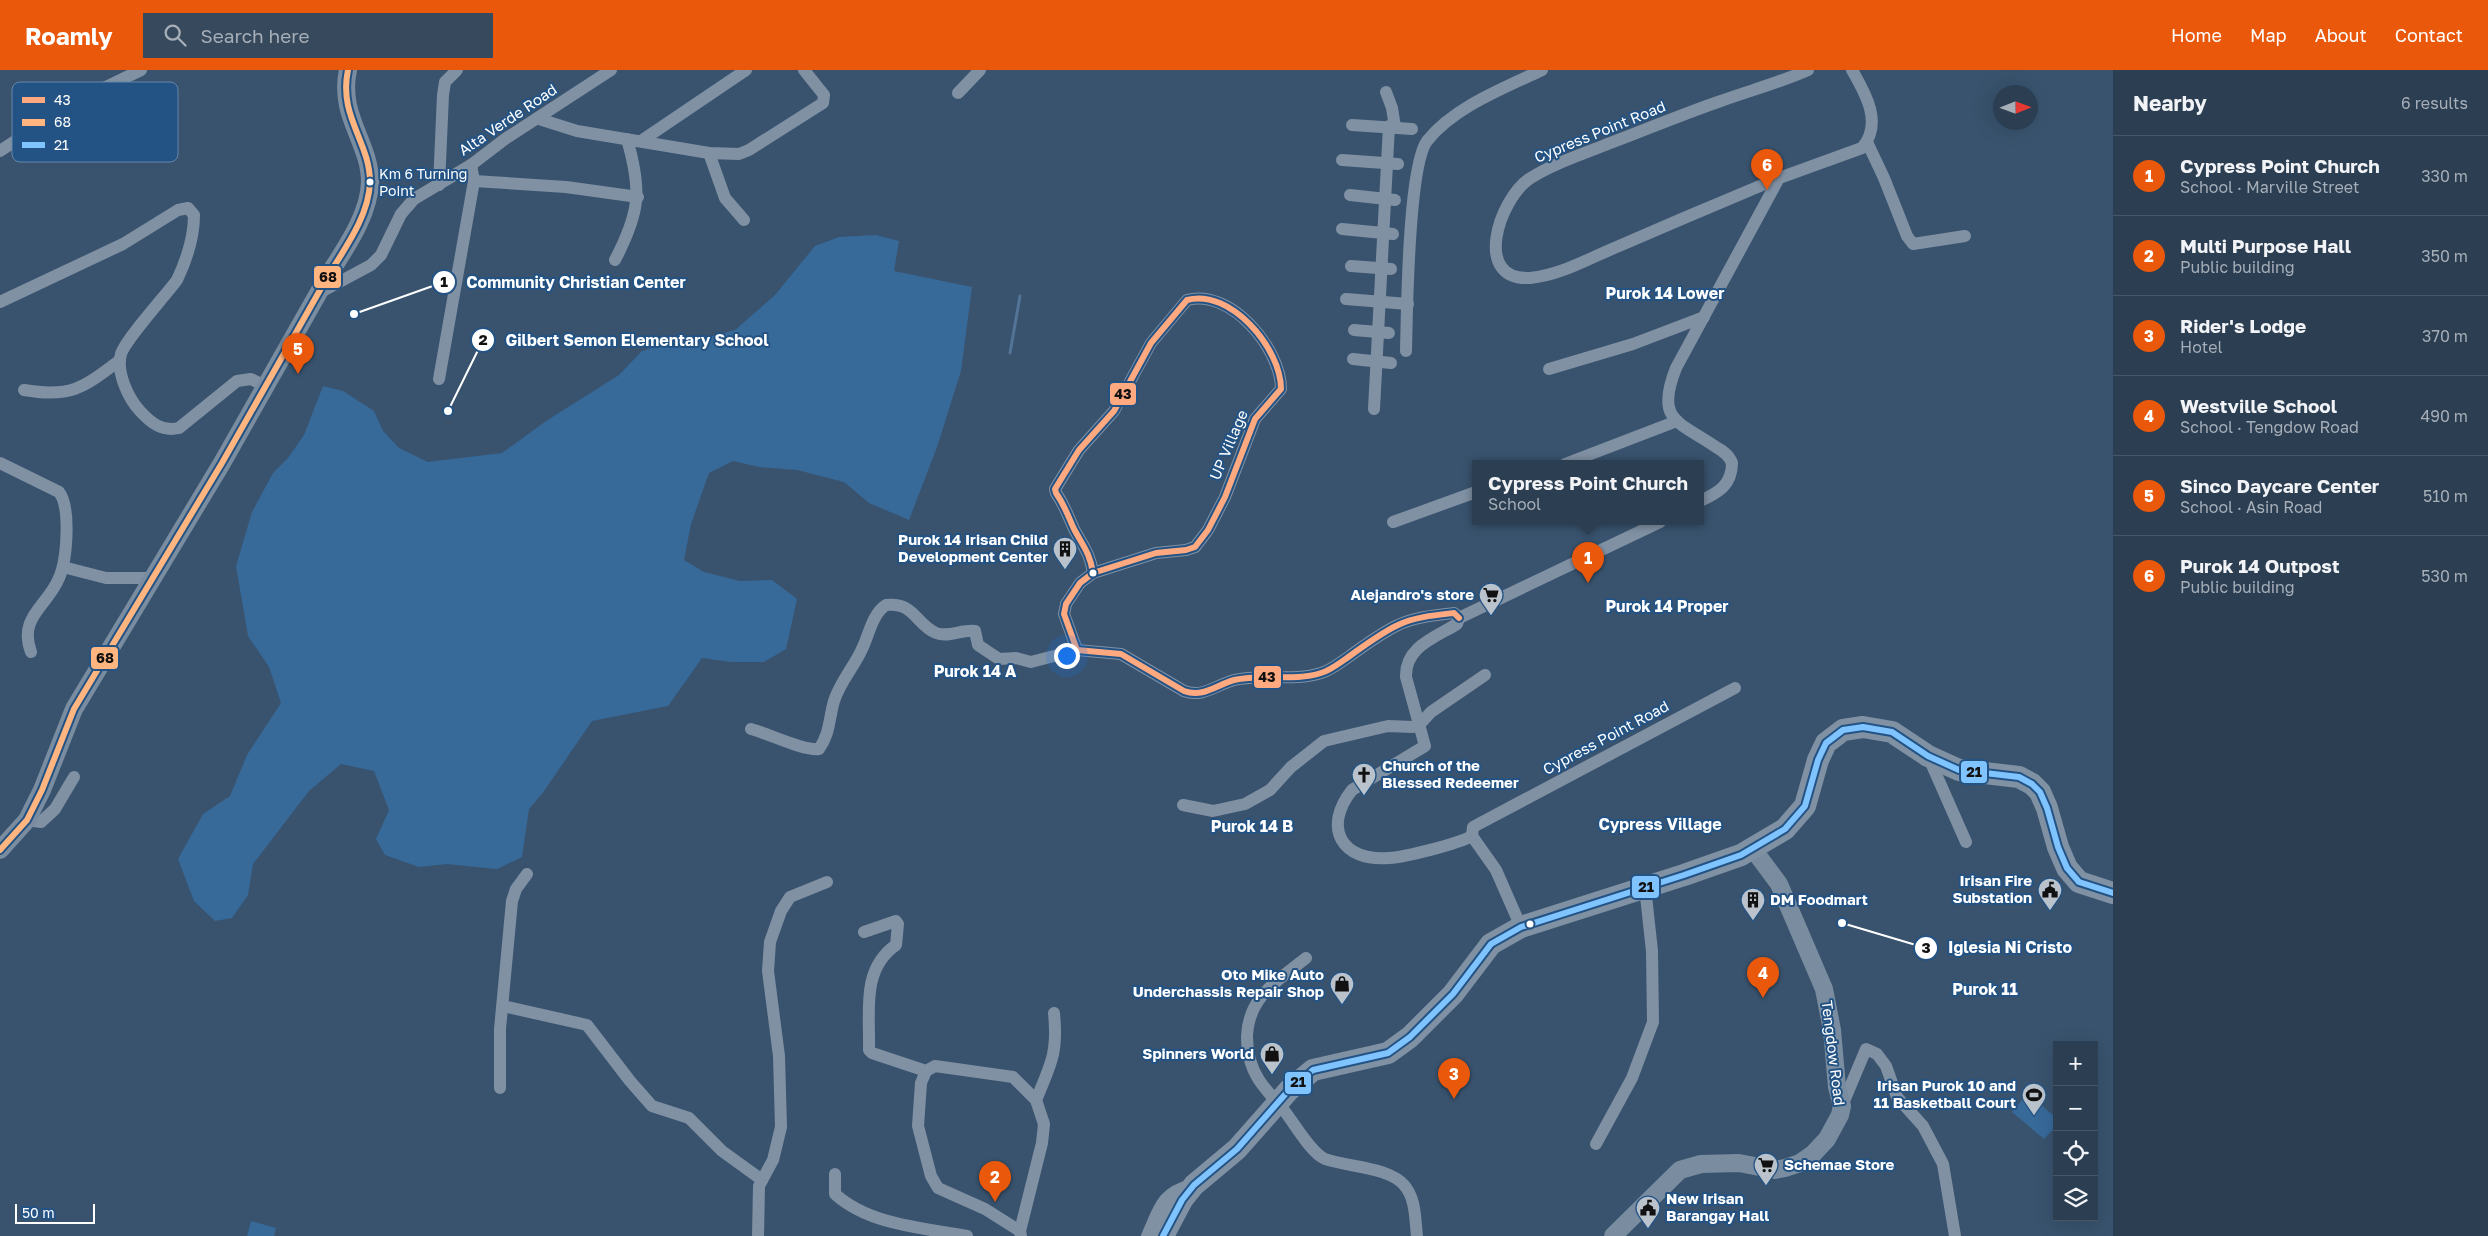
<!DOCTYPE html>
<html lang="en">
<head>
<meta charset="utf-8">
<style>
	:root { --surface:#2b3e52; --page:#37495c; --text:#f1f3f6; --muted:#a6aeb8; --line:#475769; --accent:#ea580c }
	body { margin:0; font-family:"Golos Text",sans-serif; background:var(--page); color:var(--text) }
	.controls { position:absolute; right:15px; bottom:15px; display:grid; overflow:hidden; border-radius:0px; box-shadow:0 5px 20px #0002 }
	.controls button { width:45px; height:45px; display:grid; place-items:center; padding:0; border:0; border-bottom:1px solid var(--line); background:var(--surface); color:var(--text); font:25px sans-serif }
	.compass { position:absolute; left:1993px; top:15px; width:45px; height:45px; border-radius:50%; background:var(--surface); box-shadow:0 5px 20px #0002; rotate:89deg }
	.scale { position:absolute; left:15px; bottom:12px; width:80px; box-sizing:border-box; padding-left:5px; border:2px solid #fff; border-top:0; font-size:14px; line-height:18px; white-space:nowrap; color:#fff; -webkit-text-stroke:4px #235384; paint-order:stroke }
	.you { position:absolute; left:1066px; top:585px; width:18px; height:18px; margin:-12px; border:4px solid #fff; border-radius:50%; background:#1a73e8; box-shadow:0 0 0 8px #1a73e833 }
	.badge { display:grid; place-items:center; width:32px; height:32px; border-radius:50%; background:var(--accent); color:#fff; font-size:16px; font-weight:700 }
	.pin { position:absolute; translate:-50% -41px; filter:drop-shadow(0 1px 2px #0008) }
	.pin::after { content:''; position:absolute; top:26px; width:18px; height:15px; background:inherit; clip-path:polygon(0 0,100% 0,50% 100%) }
	.popup { position:absolute; left:1472px; top:390px; width:232px; height:65px; box-sizing:border-box; display:grid; place-content:center; border-radius:0px; background:var(--surface); filter:drop-shadow(0 1px 4px #0005); font-size:16px; white-space:nowrap; color:var(--muted) }
	.popup b { font-size:19px; color:var(--text) }
	.popup::after { content:''; position:absolute; left:50%; top:100%; margin-left:-10px; border:10px solid transparent; border-top-color:var(--surface) }
	.list { margin:0; padding:0; list-style:none }
	h2 { display:flex; justify-content:space-between; align-items:center; height:65px; margin:0; padding:0 20px; font-size:21px }
	h2 small { font-size:16px; font-weight:400; color:var(--muted) }
	.list li { display:grid; grid-template-columns:32px 1fr auto; gap:15px; align-items:center; box-sizing:border-box; height:80px; padding:0 20px; border-top:1px solid var(--line) }
	.list b { display:block; font-size:19px; white-space:nowrap }
	.list p { margin:0; font-size:16px; white-space:nowrap; color:var(--muted) }
	.list em { font-size:16px; font-style:normal; color:var(--muted) }
	.icon { flex:none; width:28px; height:28px; fill:none; stroke:currentColor; stroke-width:2; stroke-linecap:round; stroke-linejoin:round }
	.map { position:relative; flex:none; width:2113px; height:1166px; overflow:hidden }
	header { display:flex; align-items:center; gap:30px; box-sizing:border-box; height:70px; padding:0 25px; background:var(--accent); color:#fff }
	header strong { font-size:24px }
	nav { display:flex; gap:28px; margin-inline-start:auto; font-size:18px }
	.search { width:350px; height:45px; background:var(--page); display:flex; align-items:center; gap:12px; box-sizing:border-box; padding:0 18px; border-radius:0px; color:var(--muted); font-size:19px }
	main { display:flex }
	aside { flex:1; background:var(--surface) }
	.map>svg:first-child { display:block }
</style>
</head>
<body>
<header>
<strong>Roamly</strong>
<div class="search"><svg class="icon" aria-label="search" viewBox="0 0 24 24"><circle cx="10" cy="10" r="6"/><path d="M15 15l6 6"/></svg>Search here</div>
<nav><a>Home</a><a>Map</a><a>About</a><a>Contact</a></nav>
</header>
<main>
<div class="map">
<svg width="2113" height="1166" viewBox="0 0 2113 1166">
	<rect width="100%" height="100%" fill="#39536e"/>
	<!-- green -->
	<g fill="#376999">
		<polygon points="876,165 899,171 894,201 972,217 961,301 937,377 909,450 869,433 844,412 797,400 759,397 733,391 709,403 691,454 684,490 704,502 740,511 772,510 797,529 786,579 764,592 731,592 702,588 668,636 592,651 542,724 529,739 522,787 497,799 447,794 419,797 385,785 376,769 389,740 374,701 341,694 309,721 253,794 248,825 232,848 215,851 194,831 178,789 203,744 230,726 247,685 281,633 269,597 248,566 236,496 252,442 273,403 288,388 304,365 323,316 343,321 360,332 374,341 383,361 399,378 428,392 502,383 546,351 619,305 642,281 679,269 713,266 735,260 775,225 815,176 839,167"/>
		<polygon points="2028,1023 2057,1049 2057,1055 2044,1069 2012,1042"/>
		<polygon points="251,1151 276,1158 274,1166 247,1166"/>
	</g>
	<g fill="none" stroke-linecap="round" stroke-linejoin="round">
		<!-- stream -->
		<polyline stroke="#537496" stroke-width="3" points="1010,283 1020,226"/>
		<!-- street -->
		<g stroke="#8091a4" stroke-width="12">
			<polyline points="1386,22 1392,38 1395,57"/>
			<polyline points="958,23 980,0"/>
			<polyline points="539,49 577,61 709,83 739,84 749,80 823,33 824,25 804,0"/>
			<polyline points="1352,55 1412,59"/>
			<polyline points="641,71 746,0"/>
			<polyline points="1867,72 1884,108 1907,166 1913,174 1965,166"/>
			<polyline points="0,81 75,32 141,0"/>
			<polyline points="709,83 725,128 744,150"/>
			<polyline points="1342,90 1398,94"/>
			<path d="M1779,108C1726,130 1672,153 1619,176C1589,188 1562,205 1530,208C1472,211 1499,130 1529,109C1552,94 1580,85 1605,75C1643,61 1680,45 1718,32C1748,21 1779,13 1808,0"/>
			<polyline points="474,111 566,117 638,127"/>
			<polyline points="439,115 443,25 445,12 457,0"/>
			<polyline points="1350,125 1395,130"/>
			<polyline points="1342,159 1393,164"/>
			<path d="M615,190C640,142 642,121 627,69"/>
			<polyline points="1351,196 1391,199"/>
			<polyline points="317,224 371,195 381,185 401,144 414,129 471,95 505,69 611,0"/>
			<polyline points="1346,229 1408,234"/>
			<path d="M0,232L123,174L178,140L188,138L194,145C194,168 187,189 177,210C166,225 125,270 121,284C116,302 128,328 140,341C151,353 162,362 179,358L237,311L251,309L265,316"/>
			<polyline points="1354,260 1389,263"/>
			<path d="M1406,281C1407,243 1408,97 1427,71C1454,37 1504,18 1542,0"/>
			<polyline points="1353,289 1391,293"/>
			<polyline points="1549,299 1633,274 1704,247"/>
			<polyline points="439,309 474,111 471,95"/>
			<path d="M24,320C71,328 83,318 120,290"/>
			<polyline points="1374,339 1389,56"/>
			<path d="M0,393L59,422C71,437 67,490 59,508C47,537 18,547 31,582"/>
			<polyline points="1565,394 1677,351"/>
			<path d="M1700,431C1718,423 1732,415 1732,393C1729,385 1723,381 1716,377C1678,351 1655,351 1676,298L1779,108L1862,78C1883,54 1866,24 1852,0"/>
			<polyline points="1393,452 1476,422"/>
			<polyline points="63,497 106,508 154,508"/>
			<path d="M1093,503C1090,483 1083,476 1074,459C1068,446 1065,436 1056,423L1055,419L1079,380L1114,341L1151,273L1187,230C1230,218 1281,278 1281,319L1255,349L1225,427L1208,460L1195,477L1186,480L1156,483L1093,503L1080,513L1066,534L1064,544L1077,580L1121,584L1184,621C1203,628 1216,615 1234,610C1262,603 1293,612 1321,603C1331,600 1338,594 1347,588C1362,577 1381,563 1398,555C1414,547 1436,545 1454,543L1459,548"/>
			<path d="M1459,548L1457,554C1434,568 1405,577 1406,607L1425,676L1352,720C1322,758 1342,792 1389,788C1406,787 1457,774 1472,766L1496,800L1521,857"/>
			<polyline points="1459,548 1660,452"/>
			<path d="M751,659C770,664 803,681 819,679C830,664 829,648 834,631C840,612 854,597 862,579C869,565 872,544 886,535C915,532 915,554 936,563C949,568 962,559 975,561L978,575L999,589L1016,588L1031,592L1077,580"/>
			<polyline points="1928,686 1966,772"/>
			<polyline points="1183,735 1213,741 1245,734 1270,720 1291,697 1324,671 1388,656 1413,657 1420,654 1431,642 1485,605"/>
			<polyline points="27,750 41,752 55,739 74,707"/>
			<polyline points="1472,766 1473,757 1735,618"/>
			<path d="M864,862L896,851L898,854L896,875C861,899 870,942 869,980L872,983L926,1001L935,996L1013,1007L1036,1030L1044,1054L1042,1073L1020,1161L1021,1166"/>
			<path d="M1306,888C1277,911 1248,927 1247,967C1247,983 1250,996 1259,1010C1267,1022 1277,1032 1286,1043C1295,1055 1312,1084 1325,1089C1347,1097 1389,1097 1404,1115C1416,1128 1415,1150 1417,1166"/>
			<polyline points="503,936 587,955 630,1011 652,1036 689,1048 722,1081 762,1110"/>
			<polyline points="926,1001 921,1013 918,1056 931,1106 938,1118 985,1139 1020,1161"/>
			<polyline points="500,1018 500,959 512,831 516,819 527,804"/>
			<path d="M1036,1030C1051,994 1058,983 1054,943"/>
			<polyline points="1842,1036 1866,979 1877,984 1886,996 1897,1027 1923,1056 1943,1094 1955,1166"/>
			<polyline points="1596,1074 1632,1008 1653,952 1652,881 1645,817"/>
			<path d="M835,1104V1124C869,1155 924,1158 967,1166"/>
			<polyline points="758,1166 759,1116 773,1090 781,1057 779,986 768,901 770,872 781,841 790,827 827,812"/>
			<path d="M1147,1166C1159,1140 1161,1122 1192,1115"/>
		</g>
		<!-- secondary -->
		<g stroke="#7a8da0" stroke-width="18">
			<path d="M0,780L27,750L42,720L74,639L222,393L328,206C345,178 369,146 370,112C370,72 338,46 348,0"/>
			<polyline points="1613,1166 1680,1100 1701,1094 1739,1093 1775,1100 1785,1098 1800,1093 1813,1084 1827,1069 1840,1045 1842,1036 1837,1017 1832,960 1824,919 1779,814 1753,779"/>
		</g>
		<!-- highway -->
		<polyline stroke="#8091a3" stroke-width="22" points="1163,1166 1182,1130 1194,1115 1237,1079 1289,1020 1313,1000 1388,983 1410,967 1453,924 1491,874 1521,857 1684,805 1741,785 1785,759 1805,736 1818,690 1826,673 1843,660 1863,657 1892,662 1928,686 1959,700 2019,707 2032,714 2040,722 2047,738 2058,777 2067,798 2079,812 2113,823"/>
		<defs>
			<path id="bus-1" d="M1093,503C1090,483 1083,476 1074,459C1068,446 1065,436 1056,423L1055,419L1079,380L1114,341L1151,273L1187,230C1230,218 1281,278 1281,319L1255,349L1225,427L1208,460L1195,477L1186,480L1156,483L1093,503L1080,513L1066,534L1064,544L1077,580L1121,584L1184,621C1203,628 1216,615 1234,610C1262,603 1293,612 1321,603C1331,600 1338,594 1347,588C1362,577 1381,563 1398,555C1414,547 1436,545 1454,543L1459,548"/>
			<path id="bus-2" d="M0,780L27,750L42,720L74,639L222,393L328,206C345,178 369,146 370,112C370,72 338,46 348,0"/>
			<polyline id="bus-3" points="1163,1166 1182,1130 1194,1115 1237,1079 1289,1020 1313,1000 1388,983 1410,967 1453,924 1491,874 1521,857 1684,805 1741,785 1785,759 1805,736 1818,690 1826,673 1843,660 1863,657 1892,662 1928,686 1959,700 2019,707 2032,714 2040,722 2047,738 2058,777 2067,798 2079,812 2113,823"/>
		</defs>
		<!-- bus-1 casing -->
		<use href="#bus-1" stroke="#235384" stroke-width="10"/>
		<!-- bus-2 casing -->
		<use href="#bus-2" stroke="#235384" stroke-width="10"/>
		<!-- bus-3 casing -->
		<use href="#bus-3" stroke="#235384" stroke-width="10"/>
		<!-- bus-1 -->
		<use href="#bus-1" stroke="#ffa980" stroke-width="6"/>
		<!-- bus-2 -->
		<use href="#bus-2" stroke="#ffb580" stroke-width="6"/>
		<!-- bus-3 -->
		<use href="#bus-3" stroke="#80c4ff" stroke-width="6"/>
	</g>
	<!-- icons -->
	<defs>
		<symbol id="building-pin" viewBox="-11 -11 22 30"><path d="M0 17L-7.5 6A9.5 9.5 0 1 1 7.5 6Z" fill="#bac3cc" stroke="#235384"/><path d="M-4-6H4V6H1V3H-1V6H-4ZM-2.5-4.3h1.7v1.8h-1.7ZM.8-4.3h1.7v1.8H.8ZM-2.5-1h1.7V.8h-1.7ZM.8-1h1.7V.8H.8Z" fill="#111"/></symbol>
		<symbol id="supermarket-pin" viewBox="-11 -11 22 30"><path d="M0 17L-7.5 6A9.5 9.5 0 1 1 7.5 6Z" fill="#bac3cc" stroke="#235384"/><path d="M-6-5.5h2.5l.6 2H6L4.5 2H-2.5L-4.4-4H-6ZM-1.5 3.2a1.3 1.3 0 1 0 .1 0ZM3 3.2a1.3 1.3 0 1 0 .1 0Z" fill="#111"/></symbol>
		<symbol id="church-pin" viewBox="-11 -11 22 30"><path d="M0 17L-7.5 6A9.5 9.5 0 1 1 7.5 6Z" fill="#bac3cc" stroke="#235384"/><path d="M-1.2-6h2.4v3.5h3.3v2.4h-3.3V6h-2.4V-.1h-3.3v-2.4h3.3Z" fill="#111"/></symbol>
		<symbol id="civic-pin" viewBox="-11 -11 22 30"><path d="M0 17L-7.5 6A9.5 9.5 0 1 1 7.5 6Z" fill="#bac3cc" stroke="#235384"/><path d="M-.6-6.5H3V-4.5H.6V-3L4-1V1h2V6H-6V1h2V-1L-.6-3ZM-1.2 2.5V6h2.4V2.5Z" fill="#111"/></symbol>
		<symbol id="shop-pin" viewBox="-11 -11 22 30"><path d="M0 17L-7.5 6A9.5 9.5 0 1 1 7.5 6Z" fill="#bac3cc" stroke="#235384"/><path d="M-5-2.5h2.3a2.7 3.5 0 0 1 5.4 0H5L5.5 6h-11ZM-1.5-2.5h3a1.5 2.3 0 0 0-3 0Z" fill="#111"/></symbol>
		<symbol id="stadium-pin" viewBox="-11 -11 22 30"><path d="M0 17L-7.5 6A9.5 9.5 0 1 1 7.5 6Z" fill="#bac3cc" stroke="#235384"/><path d="M0-5a6.5 5 0 1 0 0 10a6.5 5 0 1 0 0-10ZM-3.5-1.8h7v3.6h-7Z" fill="#111"/></symbol>
	</defs>
	<g fill-rule="evenodd">
		<use href="#building-pin" x="1051" y="465" width="28" height="38"/>
		<use href="#supermarket-pin" x="1477" y="511" width="28" height="38"/>
		<use href="#church-pin" x="1350" y="691" width="28" height="38"/>
		<use href="#civic-pin" x="2036" y="806" width="28" height="38"/>
		<use href="#building-pin" x="1739" y="816" width="28" height="38"/>
		<use href="#shop-pin" x="1328" y="900" width="28" height="38"/>
		<use href="#shop-pin" x="1258" y="970" width="28" height="38"/>
		<use href="#stadium-pin" x="2020" y="1011" width="28" height="38"/>
		<use href="#supermarket-pin" x="1752" y="1081" width="28" height="38"/>
		<use href="#civic-pin" x="1634" y="1124" width="28" height="38"/>
	</g>
	<!-- markers -->
	<g fill="#fff" stroke="#235384" stroke-width="2">
		<circle cx="370" cy="112" r="4.5"/>
		<circle cx="1093" cy="503" r="4.5"/>
		<circle cx="1530" cy="854" r="4.5"/>
	</g>
	<g text-anchor="middle" stroke-width="4" stroke-linejoin="round" paint-order="stroke">
		<!-- bus labels -->
		<g font-size="14" fill="#fff" stroke="#235384" text-anchor="start">
			<text x="379" y="109">Km 6 Turning<tspan x="379" dy="17">Point</tspan></text>
		</g>
		<!-- street labels -->
		<g font-size="15" fill="#fff" stroke="#235384">
			<text transform="translate(508 50) rotate(-34)" y="5">Alta Verde Road</text>
			<text transform="translate(1600 62) rotate(-22)" y="5">Cypress Point Road</text>
			<text transform="translate(1229 375) rotate(-67)" y="5">UP Village</text>
			<text transform="translate(1606 668) rotate(-28)" y="5">Cypress Point Road</text>
			<text transform="translate(1833 983) rotate(83)" y="5">Tengdow Road</text>
		</g>
		<!-- poi labels -->
		<g font-size="15" font-weight="bold" fill="#fff" stroke="#235384" text-anchor="end">
			<text x="1048" y="475">Purok 14 Irisan Child<tspan x="1048" dy="17">Development Center</tspan></text>
			<text x="1474" y="530">Alejandro's store</text>
			<text x="1382" y="701" text-anchor="start">Church of the<tspan x="1382" dy="17">Blessed Redeemer</tspan></text>
			<text x="2032" y="816">Irisan Fire<tspan x="2032" dy="17">Substation</tspan></text>
			<text x="1770" y="835" text-anchor="start">DM Foodmart</text>
			<text x="1324" y="910">Oto Mike Auto<tspan x="1324" dy="17">Underchassis Repair Shop</tspan></text>
			<text x="1254" y="989">Spinners World</text>
			<text x="2016" y="1021">Irisan Purok 10 and<tspan x="2016" dy="17">11 Basketball Court</tspan></text>
			<text x="1784" y="1100" text-anchor="start">Schemae Store</text>
			<text x="1666" y="1134" text-anchor="start">New Irisan<tspan x="1666" dy="17">Barangay Hall</tspan></text>
		</g>
		<!-- neighbourhood labels -->
		<g font-size="16" font-weight="bold" fill="#fff" stroke="#235384">
			<text x="1665" y="229">Purok 14 Lower</text>
			<text x="1667" y="542">Purok 14 Proper</text>
			<text x="975" y="607">Purok 14 A</text>
			<text x="1660" y="760">Cypress Village</text>
			<text x="1252" y="762">Purok 14 B</text>
			<text x="1985" y="925">Purok 11</text>
		</g>
	</g>
	<!-- legend -->
	<rect x="12" y="12" width="166" height="80" rx="8" fill="#235384" stroke="#6587a9" stroke-width="1"/>
	<rect x="22" y="27" width="23" height="6" fill="#ffa980"/>
	<rect x="22" y="49" width="23" height="7" fill="#ffb580"/>
	<rect x="22" y="72" width="23" height="6" fill="#80c4ff"/>
	<g font-size="14" fill="#fff">
		<text x="54" y="35">43</text>
		<text x="54" y="57">68</text>
		<text x="54" y="80">21</text>
	</g>
	<!-- callouts -->
	<path fill="none" stroke="#fff" stroke-width="2" d="M354 244L444 212M448 341L483 270M1842 853L1926 878"/>
	<g fill="#fff" stroke="#235384" stroke-width="2">
		<circle cx="354" cy="244" r="5"/>
		<circle cx="448" cy="341" r="5"/>
		<circle cx="1842" cy="853" r="5"/>
		<circle cx="444" cy="212" r="12"/>
		<circle cx="483" cy="270" r="12"/>
		<circle cx="1926" cy="878" r="12"/>
	</g>
	<g font-size="15" text-anchor="middle" font-weight="bold" fill="#111">
		<text x="444" y="217">1</text>
		<text x="483" y="275">2</text>
		<text x="1926" y="883">3</text>
	</g>
	<g font-size="16" text-anchor="middle" font-weight="bold" fill="#fff" stroke="#235384" stroke-width="4" stroke-linejoin="round" paint-order="stroke">
		<text x="576" y="218">Community Christian Center</text>
		<text x="637" y="276">Gilbert Semon Elementary School</text>
		<text x="2010" y="883">Iglesia Ni Cristo</text>
	</g>
	<g stroke="#235384" stroke-width="2">
		<rect x="313" y="195" width="29" height="24" rx="5" fill="#ffb580"/>
		<rect x="1109" y="312" width="28" height="24" rx="5" fill="#ffa980"/>
		<rect x="90" y="576" width="29" height="24" rx="5" fill="#ffb580"/>
		<rect x="1253" y="595" width="29" height="24" rx="5" fill="#ffa980"/>
		<rect x="1960" y="690" width="28" height="24" rx="5" fill="#80c4ff"/>
		<rect x="1631" y="805" width="29" height="24" rx="5" fill="#80c4ff"/>
		<rect x="1284" y="1001" width="28" height="24" rx="5" fill="#80c4ff"/>
	</g>
	<g font-size="14" text-anchor="middle" font-weight="bold" fill="#111">
		<text x="328" y="212">68</text>
		<text x="1123" y="329">43</text>
		<text x="105" y="593">68</text>
		<text x="1267" y="612">43</text>
		<text x="1974" y="707">21</text>
		<text x="1646" y="822">21</text>
		<text x="1298" y="1017">21</text>
	</g>
</svg>
<div class="controls">
<button>+</button>
<button>−</button>
<button><svg class="icon" aria-label="locate" viewBox="0 0 24 24"><circle cx="12" cy="12" r="6"/><path d="M12 2v4M12 18v4M2 12h4M18 12h4"/></svg></button>
<button><svg class="icon" aria-label="layers" viewBox="0 0 24 24"><path d="M12 4l9 5-9 5-9-5zM3 14l9 5 9-5"/></svg></button>
</div>
<svg class="compass" viewBox="-18 -18 36 36"><path d="M0-13l5 13h-10z" fill="#e53935"/><path d="M0 13l5-13h-10z" fill="#a6aeb8"/></svg>
<div class="scale">50 m</div>
<div class="you"></div>
<div class="pin badge" style="left:1588px;top:513px">1</div>
<div class="popup"><b>Cypress Point Church</b>School</div>
<div class="pin badge" style="left:995px;top:1132px">2</div>
<div class="pin badge" style="left:1454px;top:1029px">3</div>
<div class="pin badge" style="left:1763px;top:928px">4</div>
<div class="pin badge" style="left:298px;top:304px">5</div>
<div class="pin badge" style="left:1767px;top:120px">6</div>
</div>
<aside>
<h2>Nearby<small>6 results</small></h2>
<ul class="list">
<li><span class="badge">1</span><div><b>Cypress Point Church</b><p>School · Marville Street</p></div><em>330 m</em></li>
<li><span class="badge">2</span><div><b>Multi Purpose Hall</b><p>Public building</p></div><em>350 m</em></li>
<li><span class="badge">3</span><div><b>Rider's Lodge</b><p>Hotel</p></div><em>370 m</em></li>
<li><span class="badge">4</span><div><b>Westville School</b><p>School · Tengdow Road</p></div><em>490 m</em></li>
<li><span class="badge">5</span><div><b>Sinco Daycare Center</b><p>School · Asin Road</p></div><em>510 m</em></li>
<li><span class="badge">6</span><div><b>Purok 14 Outpost</b><p>Public building</p></div><em>530 m</em></li>
</ul>
</aside>
</main>
</body>
</html>
